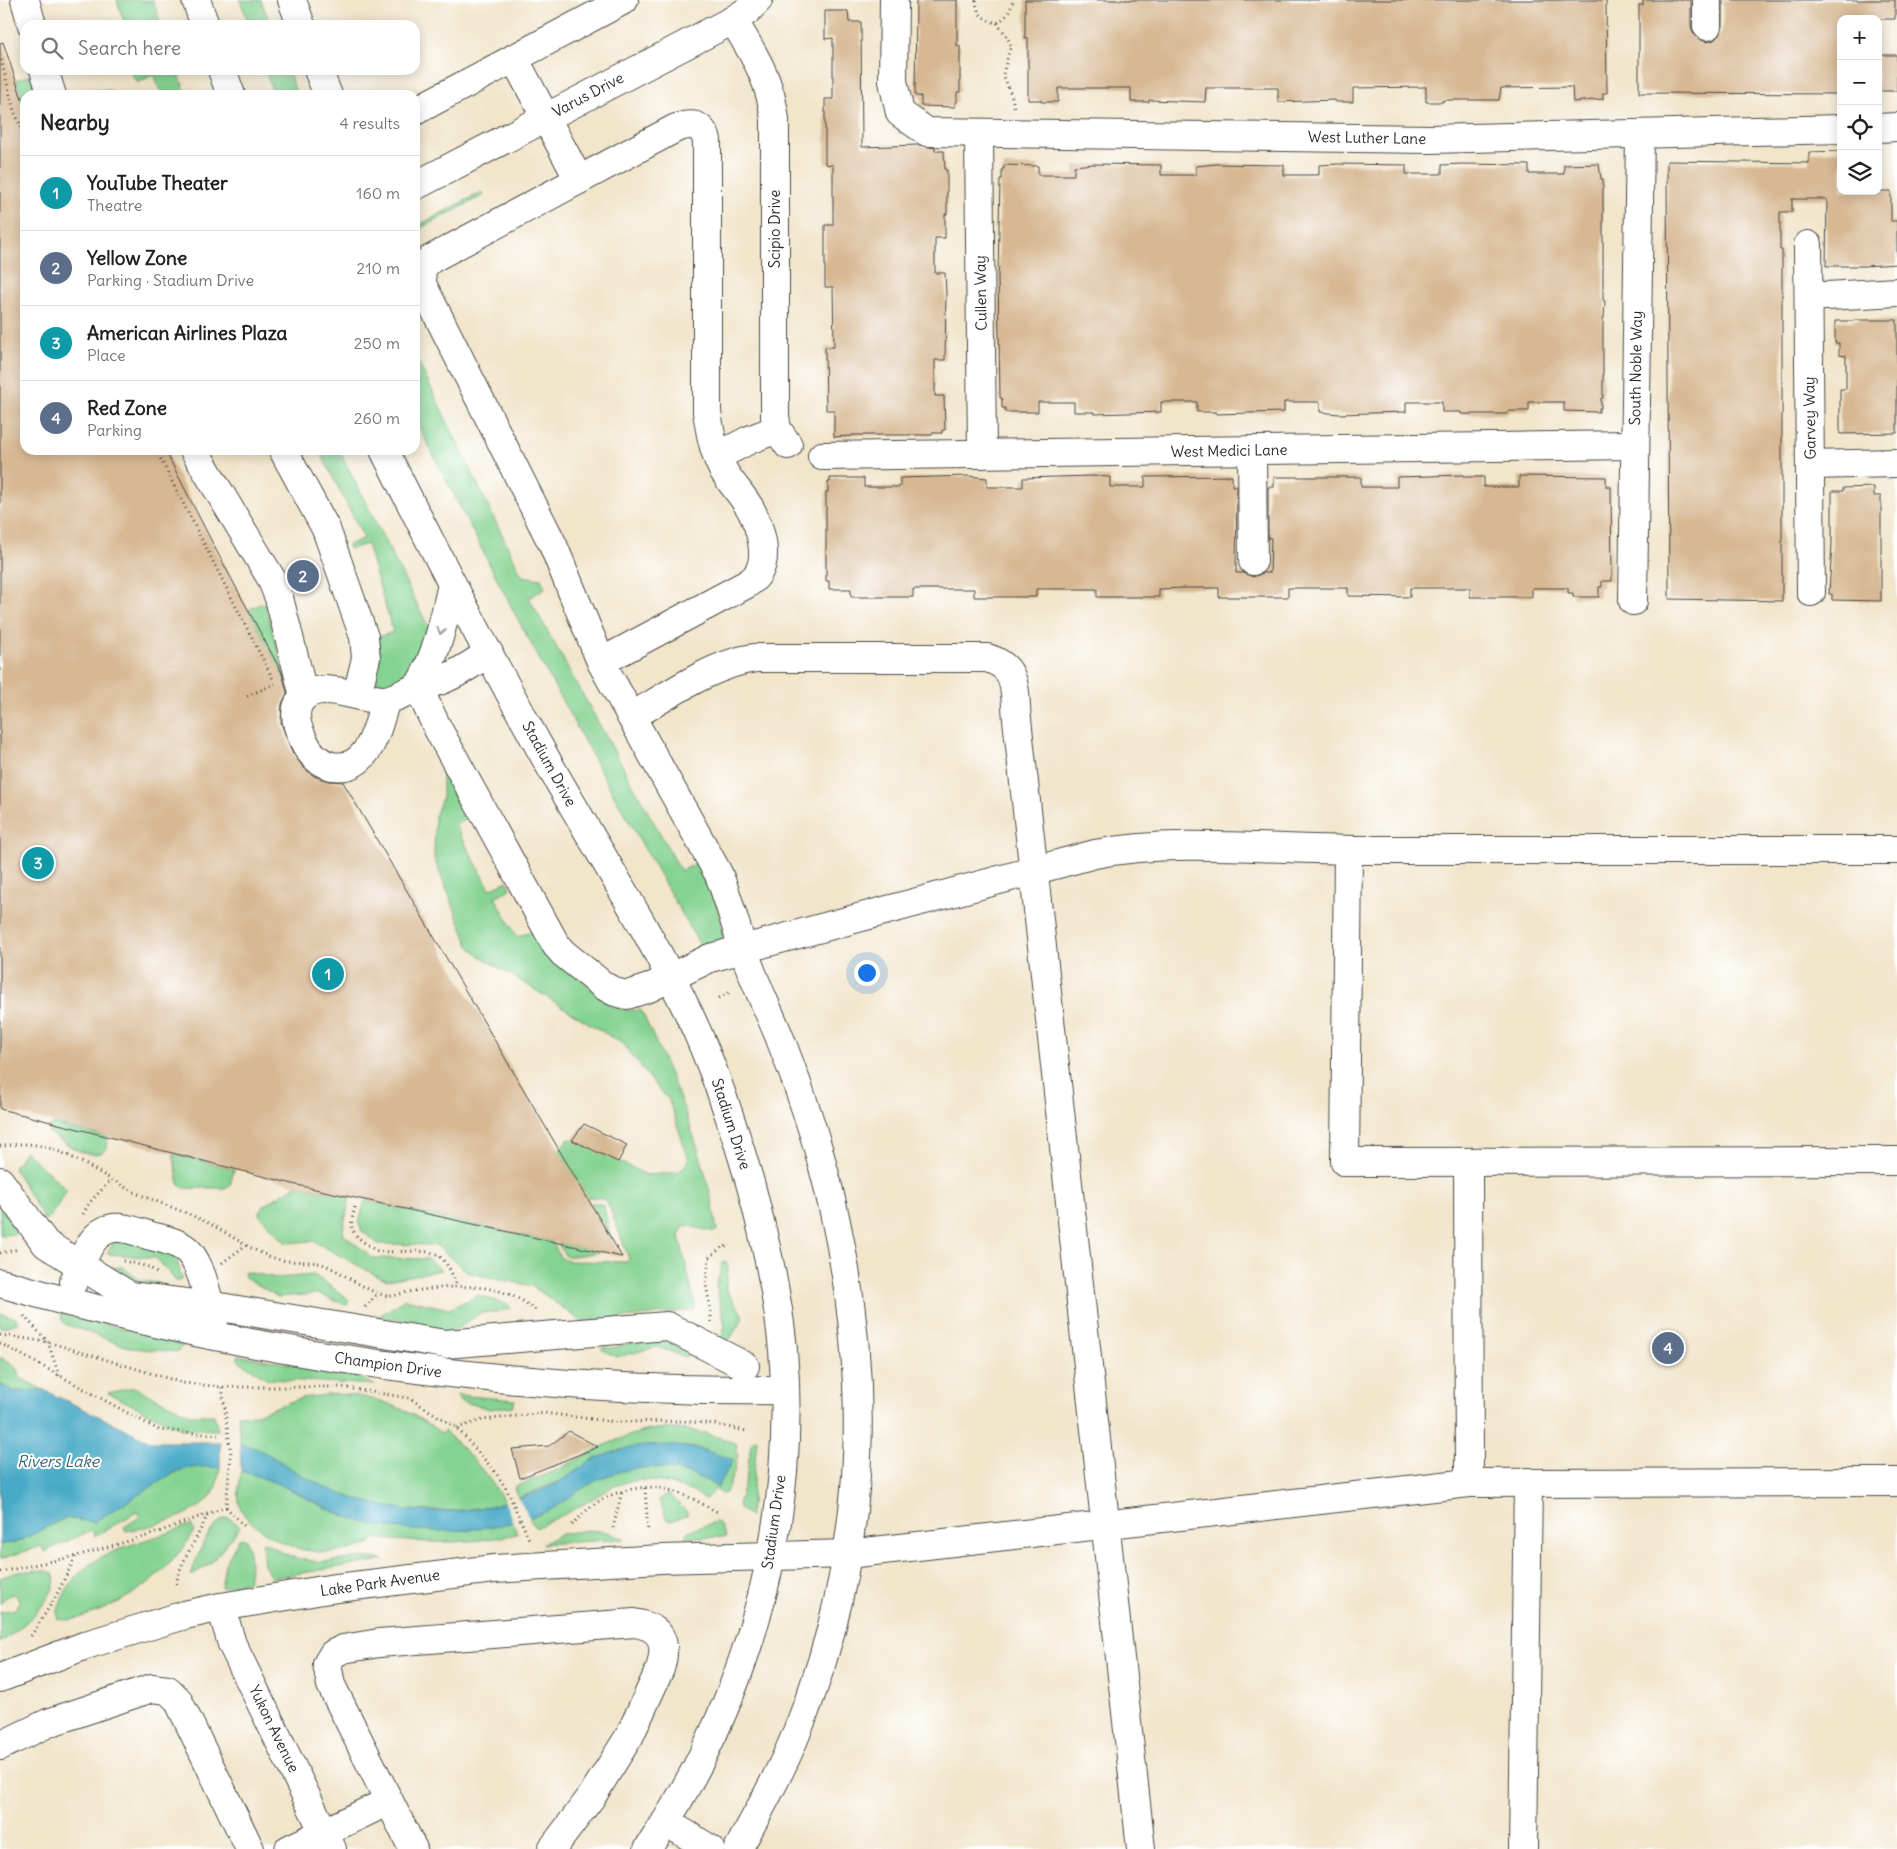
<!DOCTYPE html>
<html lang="en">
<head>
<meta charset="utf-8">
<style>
	:root { --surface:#fff; --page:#f6f6f6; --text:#202124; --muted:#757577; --line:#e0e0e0; --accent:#111827 }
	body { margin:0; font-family:Delius,sans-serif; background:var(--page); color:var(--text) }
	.controls { position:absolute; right:15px; top:15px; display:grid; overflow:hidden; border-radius:10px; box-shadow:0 2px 12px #0003 }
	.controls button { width:45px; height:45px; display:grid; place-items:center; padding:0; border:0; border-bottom:1px solid var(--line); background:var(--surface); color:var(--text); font:25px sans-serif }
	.you { position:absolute; left:866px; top:972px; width:18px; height:18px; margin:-12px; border:4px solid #fff; border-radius:50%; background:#1a73e8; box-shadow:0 0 0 8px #1a73e833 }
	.badge { display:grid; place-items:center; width:32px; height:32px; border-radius:50%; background:var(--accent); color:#fff; font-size:16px; font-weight:700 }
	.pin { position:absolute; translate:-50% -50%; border:2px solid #fff; box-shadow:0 1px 5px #0006 }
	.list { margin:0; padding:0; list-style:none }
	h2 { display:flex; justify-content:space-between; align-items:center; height:65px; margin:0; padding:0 20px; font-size:21px }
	h2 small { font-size:16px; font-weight:400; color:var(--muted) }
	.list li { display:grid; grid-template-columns:32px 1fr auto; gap:15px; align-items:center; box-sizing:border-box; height:75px; padding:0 20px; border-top:1px solid var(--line) }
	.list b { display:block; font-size:19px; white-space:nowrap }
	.list p { margin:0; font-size:16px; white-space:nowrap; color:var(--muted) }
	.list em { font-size:16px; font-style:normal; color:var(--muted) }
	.icon { flex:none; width:28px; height:28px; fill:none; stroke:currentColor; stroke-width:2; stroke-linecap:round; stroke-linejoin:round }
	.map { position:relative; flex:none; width:1897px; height:1849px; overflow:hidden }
	.search { position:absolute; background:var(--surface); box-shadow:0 2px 12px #0003; left:20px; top:20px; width:400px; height:55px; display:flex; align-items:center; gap:12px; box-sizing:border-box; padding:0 18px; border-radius:15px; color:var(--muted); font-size:19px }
	.panel { position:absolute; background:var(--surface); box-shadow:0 2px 12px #0003; left:20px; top:90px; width:400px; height:365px; border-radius:15px }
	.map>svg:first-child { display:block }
</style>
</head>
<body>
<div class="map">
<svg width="1897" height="1849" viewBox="0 0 1897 1849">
	<rect width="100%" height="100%" fill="#fff"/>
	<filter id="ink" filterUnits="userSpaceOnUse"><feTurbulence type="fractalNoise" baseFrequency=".02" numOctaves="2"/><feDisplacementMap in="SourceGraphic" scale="10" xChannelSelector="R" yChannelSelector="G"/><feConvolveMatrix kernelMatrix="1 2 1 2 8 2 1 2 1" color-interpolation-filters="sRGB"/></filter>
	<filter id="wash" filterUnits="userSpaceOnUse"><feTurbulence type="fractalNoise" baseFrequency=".0096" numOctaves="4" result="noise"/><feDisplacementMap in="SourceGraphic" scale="20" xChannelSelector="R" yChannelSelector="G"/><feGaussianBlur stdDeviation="1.12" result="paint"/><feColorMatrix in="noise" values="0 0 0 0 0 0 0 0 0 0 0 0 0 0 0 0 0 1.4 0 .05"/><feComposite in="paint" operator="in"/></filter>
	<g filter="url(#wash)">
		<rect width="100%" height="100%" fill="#f1e5ca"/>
		<!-- green -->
		<g fill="#85d392" stroke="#587f5e">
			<polygon points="117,0 153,0 161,25 125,25"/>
			<polygon points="240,0 261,0 271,25 249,25"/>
			<polygon points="129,70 177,70 187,95 163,95 153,75 137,83"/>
			<polygon points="265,70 288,70 297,95 274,95"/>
			<polygon points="32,75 38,95 25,95 24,105 16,80"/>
			<polygon points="108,90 113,91 114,94 67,95 69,92 74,91"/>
			<polygon points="482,192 484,195 415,231 415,227"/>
			<path d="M415,355L522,576L541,579L545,588L529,598L681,871L695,864H699C706,880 730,926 721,942L701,947L607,783L516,616L415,419Z"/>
			<path d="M319,450H339L430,630L417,671C405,678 392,690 377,683L376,674L380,657L376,638L393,632L367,544L350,549L348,547V545L364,538Z"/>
			<polygon points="262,603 265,604 287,683 248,610"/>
			<path d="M442,763L470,817L455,825L490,889L507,881L510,889L495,897L517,937L533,931L604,1001C616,1009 626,1011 641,1010C673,1079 706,1153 717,1230L715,1232L685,1225L679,1235L695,1305L694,1309L691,1310L584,1323L532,1286L469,1273L436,1245L378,1244L361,1230L359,1223L365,1200L553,1242L560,1257L567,1261L627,1262L629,1259L608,1203L602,1198L586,1197L559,1151L567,1140L571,1139L647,1175L679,1172L689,1160L668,1098L663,1095L624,1045L477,954L469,946L434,858L435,816L442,798Z"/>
			<path d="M54,1124L107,1137V1149C90,1164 65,1142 49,1133L48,1128Z"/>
			<polygon points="25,1151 66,1189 66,1192 48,1220 44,1219 16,1172 14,1167"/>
			<polygon points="173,1154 234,1169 230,1185 225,1188 184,1188 179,1184"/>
			<polygon points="297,1185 350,1197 343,1229 344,1235 373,1258 428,1259 441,1270 388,1280 381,1278 313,1241 286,1243 260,1216 260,1211 263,1206"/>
			<polygon points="589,1203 599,1203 604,1206 610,1237"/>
			<polygon points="0,1206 15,1229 16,1234 0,1235"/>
			<polygon points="119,1239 173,1255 177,1260 182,1279 179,1281 176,1281 156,1258 109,1254 107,1252 113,1243"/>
			<polygon points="558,1243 602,1252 566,1257"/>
			<polygon points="726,1261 728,1269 726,1289 742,1314 742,1320 728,1342 721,1339 725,1325 716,1286 723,1262"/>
			<polygon points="122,1267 142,1281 159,1283 160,1286 139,1291 103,1269"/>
			<polygon points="246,1272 277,1278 314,1275 347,1298 349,1301 348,1304 345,1305 319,1294 278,1297 245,1277 244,1273"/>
			<polygon points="478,1295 509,1305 510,1309 497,1312 481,1313 453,1331 442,1333 395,1318 378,1322 375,1319 405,1299 449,1309"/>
			<polygon points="0,1313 16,1318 19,1321 18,1323 0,1328"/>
			<polygon points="61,1313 184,1344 177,1352 131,1348 65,1324 62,1320"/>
			<polygon points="658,1335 690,1353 690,1355 684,1357 658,1347 616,1357 601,1349 604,1347 612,1348"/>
			<polygon points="237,1355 351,1374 375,1385 268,1379 239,1361"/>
			<polygon points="0,1357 14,1365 22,1379 44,1390 13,1391 0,1384"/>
			<polygon points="134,1387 191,1415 214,1415 218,1430 181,1429 108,1393"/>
			<path d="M335,1394C379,1396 407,1408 442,1434L444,1431C468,1452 489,1475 505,1503C436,1518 371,1513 308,1479C286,1467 265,1448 240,1444L238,1415L257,1414L301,1398Z"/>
			<polygon points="457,1395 515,1400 513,1406 490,1409 460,1401"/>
			<path d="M657,1429C689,1428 707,1432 737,1444L736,1452L738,1455L733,1475L726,1493L721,1494L716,1489L706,1499C676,1482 642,1473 610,1488C601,1493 593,1499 584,1504C568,1513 552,1520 536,1528L528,1517C535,1515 544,1513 550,1510C563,1503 574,1493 585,1486C626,1460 677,1462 718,1487L732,1460L698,1448L654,1445L615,1452L594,1459L561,1481L518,1498L514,1487C531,1480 549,1475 565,1466C595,1450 622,1434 657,1429Z"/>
			<polygon points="757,1439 750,1516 739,1508 738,1504 747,1474 751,1443"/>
			<path d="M205,1466L220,1468C218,1475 218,1484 214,1491C202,1516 151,1526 126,1531L124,1527L140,1517L137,1512L95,1536L92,1530L44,1552L42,1546L0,1559V1544L15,1543L65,1518L94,1522L165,1477L191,1467Z"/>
			<path d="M241,1471C254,1475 268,1479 281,1485C299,1493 316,1505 335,1512C391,1535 454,1534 513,1522L517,1534C468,1545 421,1543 372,1538L373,1540L371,1543C333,1559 291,1554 259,1528C252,1523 244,1517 241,1509C236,1497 240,1483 241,1471Z"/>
			<polygon points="667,1494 670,1495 687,1512 687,1515 671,1521 667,1520 659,1500"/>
			<path d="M227,1518L231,1519L240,1527L212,1562L191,1576C196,1559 208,1523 227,1518Z"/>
			<polygon points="715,1522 719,1523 726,1537 685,1538 688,1531"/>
			<path d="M187,1526H192L194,1531C171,1571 132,1600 88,1615C80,1618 68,1622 58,1619C56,1612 60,1604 63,1597C84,1549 143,1544 187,1526Z"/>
			<polygon points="587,1530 607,1532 625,1539 542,1544 561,1534"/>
			<path d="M242,1538L246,1540C250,1554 251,1567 248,1582L221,1588L225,1564L238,1540Z"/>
			<path d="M262,1543C269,1543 276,1549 283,1553C292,1557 303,1560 313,1561C337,1564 361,1553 383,1560L271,1578L264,1565Z"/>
			<path d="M38,1570L48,1571L54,1574C61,1597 16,1632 0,1643V1612L15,1609L19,1602L17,1596L12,1594L5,1598L0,1604V1578L18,1572Z"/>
		</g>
		<!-- water -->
		<g fill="#48aac7" stroke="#3a6a79">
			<path d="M0,1384L13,1391L44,1390L152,1442H220V1468C205,1466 192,1467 177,1471L94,1522L65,1518L15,1543L0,1544Z"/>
			<path d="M240,1444C265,1448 286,1467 307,1478C356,1505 412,1516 468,1510C496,1506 536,1495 561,1481C573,1474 584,1464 597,1458C644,1439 686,1442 733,1460L718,1487C676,1462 630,1461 588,1485C575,1492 564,1503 550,1510C521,1524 467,1532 435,1531C410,1530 380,1528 356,1520C329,1511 306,1496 280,1485C268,1479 254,1475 241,1471Z"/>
		</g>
		<!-- pier -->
		<polygon fill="#f1e5ca" points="517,1496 530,1519 514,1524 504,1500"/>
		<g id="blocks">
			<!-- building -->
			<g fill="#d7b893">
				<polygon points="916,0 957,0 957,46 960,46 960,92 957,92 957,102 955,102 955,107 921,106 921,96 915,96"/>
				<polygon points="1025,0 1606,0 1607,93 1603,93 1603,99 1573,102 1572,87 1501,88 1499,100 1443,100 1443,102 1426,102 1426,87 1353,88 1353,102 1336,102 1335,100 1278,102 1278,88 1206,88 1205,102 1149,100 1149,102 1131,102 1131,88 1058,88 1058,102 1041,102 1041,100 1028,100 1028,38 1025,38"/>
				<polygon points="1643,0 1691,0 1691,26 1693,33 1699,39 1707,42 1714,40 1721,33 1723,26 1723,0 1895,0 1895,19 1841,19 1841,94 1639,93 1639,5 1643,5"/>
				<polygon points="825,11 848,11 849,22 861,22 862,147 919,145 935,148 935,151 944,151 945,170 947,170 947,214 945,214 945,238 935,238 935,273 945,273 946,293 945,360 935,360 935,396 944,396 945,430 942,430 942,433 932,433 932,435 852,435 852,436 834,437 834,410 826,410 825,347 834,347 833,287 825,287 825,225 833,225 833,165 825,164 825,99 833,99 833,38 825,39"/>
				<polygon points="3,42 25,108 25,450 165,450 215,548 282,673 287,693 282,704 281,723 292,752 303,767 314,776 328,781 343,782 622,1257 297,1185 0,1109 0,43"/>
				<rect x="1878" y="55" width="19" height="36"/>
				<polygon points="1841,151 1841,191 1891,191 1891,221 1897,221 1897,264 1864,266 1826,266 1827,199 1792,199 1792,212 1780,212 1780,250 1782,250 1782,601 1669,599 1667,161 1809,163 1809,152"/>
				<polygon points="1093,164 1161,165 1161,175 1196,175 1196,166 1216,164 1284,165 1284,175 1319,175 1319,165 1338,164 1406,165 1406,174 1442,174 1442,165 1461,164 1529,165 1529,174 1564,174 1564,165 1599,164 1601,179 1603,179 1603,300 1605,301 1604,318 1603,318 1603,398 1601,398 1601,408 1599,408 1599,412 1564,411 1564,402 1529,402 1529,411 1510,411 1506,414 1461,414 1461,412 1442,412 1442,402 1406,402 1406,412 1339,414 1320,412 1320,402 1284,402 1284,412 1216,414 1216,412 1197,412 1197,402 1161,402 1161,412 1094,414 1094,412 1074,412 1074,402 1038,402 1038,412 1005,412 1005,408 1002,408 1002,398 1000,398 998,277 1000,179 1002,179 1002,169 1004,169 1004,165 1038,166 1038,175 1074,175 1074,166"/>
				<polygon points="1854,320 1897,320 1897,433 1840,434 1840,389 1846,389 1846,356 1839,355 1839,343 1835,343 1835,321 1854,321"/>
				<polygon points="1464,475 1464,477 1484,477 1484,487 1519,487 1519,476 1606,477 1606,487 1611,487 1612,581 1602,581 1602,587 1599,587 1599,597 1573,597 1573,593 1568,593 1568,588 1532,588 1532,597 1470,597 1470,588 1410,588 1410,597 1348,596 1348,588 1288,588 1288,597 1219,597 1219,588 1185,588 1159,589 1159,597 1097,597 1097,589 1036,589 1036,597 974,597 974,589 913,589 913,597 851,597 851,589 829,589 829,581 826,581 826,492 828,492 828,482 830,482 830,478 864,478 864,487 900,487 900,478 968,476 987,478 987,487 1023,487 1023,478 1090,476 1110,477 1110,487 1145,487 1145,477 1232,476 1232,486 1237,486 1236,573 1243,573 1253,577 1263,573 1270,573 1271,538 1268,538 1268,487 1274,487 1274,477 1361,477 1361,487 1397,487 1397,477"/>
				<polygon points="1874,487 1874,496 1881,496 1881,601 1832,600 1832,594 1829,594 1832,544 1832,491 1843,491 1843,488"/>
				<polygon points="584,1124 627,1145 618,1162 572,1140"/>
				<polygon points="569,1431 598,1447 520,1478 512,1449 549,1446"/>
			</g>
		</g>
	</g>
	<g filter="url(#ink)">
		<use href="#blocks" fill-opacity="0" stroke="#494743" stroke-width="1"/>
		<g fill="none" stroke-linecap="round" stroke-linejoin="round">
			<defs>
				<g id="minor">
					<polyline points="25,0 32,25"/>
					<polyline points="196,0 205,25"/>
					<polyline points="292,0 301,25"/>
					<polyline points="894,0 893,81 900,113 927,132 1429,139 1841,129"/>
					<path d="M733,20C754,55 770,78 775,120V416L777,429L788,445"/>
					<polyline points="1707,26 1707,0"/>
					<polyline points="514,58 579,180"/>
					<polyline points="44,70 52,95"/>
					<polyline points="222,70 231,95"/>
					<polyline points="318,70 328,95"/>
					<polyline points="415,111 624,0"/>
					<polyline points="1878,128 1897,127"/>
					<polyline points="979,133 982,454"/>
					<polyline points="415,186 733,20 747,11 758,0"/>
					<polyline points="1808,245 1811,592"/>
					<polyline points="1809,297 1897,292"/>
					<polyline points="194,450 271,578 279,598 304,696"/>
					<polyline points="283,450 326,529 364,637 366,658 357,695"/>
					<path d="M384,450C433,548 483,645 536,741C586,832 644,920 689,1014C715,1069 734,1127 751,1186C765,1240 778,1295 783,1350C798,1526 746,1704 648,1849"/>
					<polyline points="1252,450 1253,561"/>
					<polyline points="718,456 749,440 777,429"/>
					<polyline points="822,456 1635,445"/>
					<polyline points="1810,465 1897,463"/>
					<path d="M452,584C444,620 437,655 418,687L438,729L556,945L563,953L604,986L615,992L627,995L649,988L710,958L1095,854C1179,838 1271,850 1357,850C1537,850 1717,850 1897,850"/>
					<polyline points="1633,601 1640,134"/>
					<path d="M601,662L747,584C751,581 756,578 758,573C769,556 760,527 751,510C743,495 730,483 722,468C713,450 710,431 707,412V140C701,123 692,123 676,128L431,259C421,267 420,274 423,286L553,545L601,662L718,873C731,903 737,935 749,965C758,989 769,1012 779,1036C794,1074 808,1113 819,1152C875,1354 874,1550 792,1744C776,1781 757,1815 738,1849"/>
					<path d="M386,700C377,727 370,772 332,766C318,763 309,753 303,739C298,729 293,714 299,703C314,675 363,701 385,700C394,699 405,692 414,689C422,685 431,684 439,681C457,675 473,663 489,653"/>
					<path d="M631,717C667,696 714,663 755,658H987C1019,667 1014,691 1017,719L1141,1849"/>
					<polyline points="1348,850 1345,1162 1897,1161"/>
					<polyline points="1468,1162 1469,1483"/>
					<polyline points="0,1181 46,1244 130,1296 226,1308 445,1344 667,1326 745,1366"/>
					<path d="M74,1281C83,1260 91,1225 121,1228C131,1229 141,1233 151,1236C163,1239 180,1242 189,1252C203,1268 208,1301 214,1321"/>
					<path d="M0,1283C255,1357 519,1393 784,1390"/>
					<polyline points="221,1607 232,1644 332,1849"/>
					<polyline points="0,1678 89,1644 185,1615 221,1607 329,1589 494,1569 661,1559 848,1554 1469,1483 1897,1482"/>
					<polyline points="0,1746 48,1723 152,1688 168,1690 178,1700 250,1849"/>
					<polyline points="666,1822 710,1849"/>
					<polyline points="289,1849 389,1801"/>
					<path d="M413,1849L331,1685L327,1664L333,1654L343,1649L379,1643L634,1623C662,1627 668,1642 660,1669L630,1735L592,1796L552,1849"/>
					<polyline points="1523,1849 1528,1482"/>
				</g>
			</defs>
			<!-- minor casing -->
			<use href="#minor" stroke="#494743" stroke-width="30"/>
			<!-- path -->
			<g stroke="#494743" stroke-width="3" stroke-dasharray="1 4" stroke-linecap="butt">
				<path d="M976,0C977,15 983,19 997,23C1007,17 1010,12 1013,0"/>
				<polyline points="997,23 1006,35 1011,45 1003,74 1012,97 1014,107"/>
				<polyline points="0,55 14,111 25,135"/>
				<polyline points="156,450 273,679"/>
				<polyline points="247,696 275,684"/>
				<polyline points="719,998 732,991"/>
				<path d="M0,1146C7,1146 15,1144 23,1144C61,1143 103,1177 136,1193C159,1203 184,1211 206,1222C230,1234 251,1251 277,1259C291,1263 308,1260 322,1264C342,1271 370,1295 390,1296C397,1296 405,1292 412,1291C460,1286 498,1279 538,1312"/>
				<path d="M355,1207C351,1223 348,1229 362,1241C367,1244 372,1249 378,1251C393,1254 428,1247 439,1256C449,1264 453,1276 457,1286"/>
				<polyline points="83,1214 90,1202 111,1180"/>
				<polyline points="0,1253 19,1249"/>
				<polyline points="123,1261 149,1267 158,1274"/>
				<polyline points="222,1263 246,1245"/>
				<polyline points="365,1307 378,1293"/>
				<polyline points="24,1316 48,1342 59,1376"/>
				<polyline points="711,1322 711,1312 706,1285 709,1258 722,1247 728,1246"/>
				<polyline points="0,1335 48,1342 183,1383 222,1387 341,1387 409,1398 457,1428 496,1473 507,1490 529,1539"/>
				<polyline points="0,1343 159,1430 218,1435"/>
				<polyline points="457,1428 482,1420 544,1413 616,1422 682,1421 715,1424 746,1431"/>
				<polyline points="645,1488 648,1531"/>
				<polyline points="226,1507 246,1528"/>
				<path d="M572,1525C581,1516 590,1506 601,1500C619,1490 646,1484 666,1489C685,1494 703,1504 719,1513"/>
				<polyline points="613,1528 622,1491"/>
				<polyline points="0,1572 76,1556 150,1535 226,1507 231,1454 222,1387"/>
				<path d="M176,1589C176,1566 199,1538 207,1515"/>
				<polyline points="31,1636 55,1598 76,1556"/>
			</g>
			<!-- minor -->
			<use href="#minor" stroke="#fff" stroke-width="28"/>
		</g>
		<!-- one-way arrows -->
		<defs><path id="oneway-chevron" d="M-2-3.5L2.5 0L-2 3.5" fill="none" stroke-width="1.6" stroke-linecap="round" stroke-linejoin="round" transform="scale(1.25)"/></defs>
		<use stroke="#a0a0a0" href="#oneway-chevron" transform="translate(441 631) rotate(104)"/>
	</g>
	<g text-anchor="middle" stroke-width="4" stroke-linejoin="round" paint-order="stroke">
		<!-- street labels -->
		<g font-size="15" fill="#2b2b2b" stroke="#fff">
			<text transform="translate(588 95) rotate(-28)" y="5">Varus Drive</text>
			<text transform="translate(1367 138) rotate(1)" y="5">West Luther Lane</text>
			<text transform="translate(775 229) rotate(-90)" y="5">Scipio Drive</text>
			<text transform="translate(981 293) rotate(-91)" y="5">Cullen Way</text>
			<text transform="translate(1636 368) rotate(-89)" y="5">South Noble Way</text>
			<text transform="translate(1810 418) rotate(-91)" y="5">Garvey Way</text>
			<text transform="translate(1229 451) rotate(-1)" y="5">West Medici Lane</text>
			<text transform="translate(549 764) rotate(61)" y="5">Stadium Drive</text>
			<text transform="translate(731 1124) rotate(72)" y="5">Stadium Drive</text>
			<text transform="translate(388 1365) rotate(8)" y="5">Champion Drive</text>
			<text transform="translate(774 1522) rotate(-82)" y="5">Stadium Drive</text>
			<text transform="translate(380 1583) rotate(-8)" y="5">Lake Park Avenue</text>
			<text transform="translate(274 1729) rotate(64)" y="5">Yukon Avenue</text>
		</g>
		<!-- water labels -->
		<g font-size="16" font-style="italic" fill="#386471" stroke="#fff">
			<text x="58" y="1467">Rivers Lake</text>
		</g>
	</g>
</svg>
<div class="controls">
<button>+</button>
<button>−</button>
<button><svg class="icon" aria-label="locate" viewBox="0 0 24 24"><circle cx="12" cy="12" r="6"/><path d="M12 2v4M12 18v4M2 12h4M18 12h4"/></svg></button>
<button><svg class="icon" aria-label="layers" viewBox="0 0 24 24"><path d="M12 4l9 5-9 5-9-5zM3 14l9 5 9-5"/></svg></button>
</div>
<div class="you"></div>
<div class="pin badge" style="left:328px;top:974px;background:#0f9aa8">1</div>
<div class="pin badge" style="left:303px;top:576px;background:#5c6f8a">2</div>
<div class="pin badge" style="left:38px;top:863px;background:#0f9aa8">3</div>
<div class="pin badge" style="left:1668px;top:1348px;background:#5c6f8a">4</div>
<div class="search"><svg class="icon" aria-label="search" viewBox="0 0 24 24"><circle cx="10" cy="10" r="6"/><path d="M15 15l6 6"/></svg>Search here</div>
<section class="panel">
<h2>Nearby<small>4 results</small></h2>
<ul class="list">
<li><span class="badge" style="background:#0f9aa8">1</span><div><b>YouTube Theater</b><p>Theatre</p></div><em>160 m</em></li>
<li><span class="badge" style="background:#5c6f8a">2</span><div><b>Yellow Zone</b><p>Parking · Stadium Drive</p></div><em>210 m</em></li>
<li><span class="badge" style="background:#0f9aa8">3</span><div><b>American Airlines Plaza</b><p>Place</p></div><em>250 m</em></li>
<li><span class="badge" style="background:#5c6f8a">4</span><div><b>Red Zone</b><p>Parking</p></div><em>260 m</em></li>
</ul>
</section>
</div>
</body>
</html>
